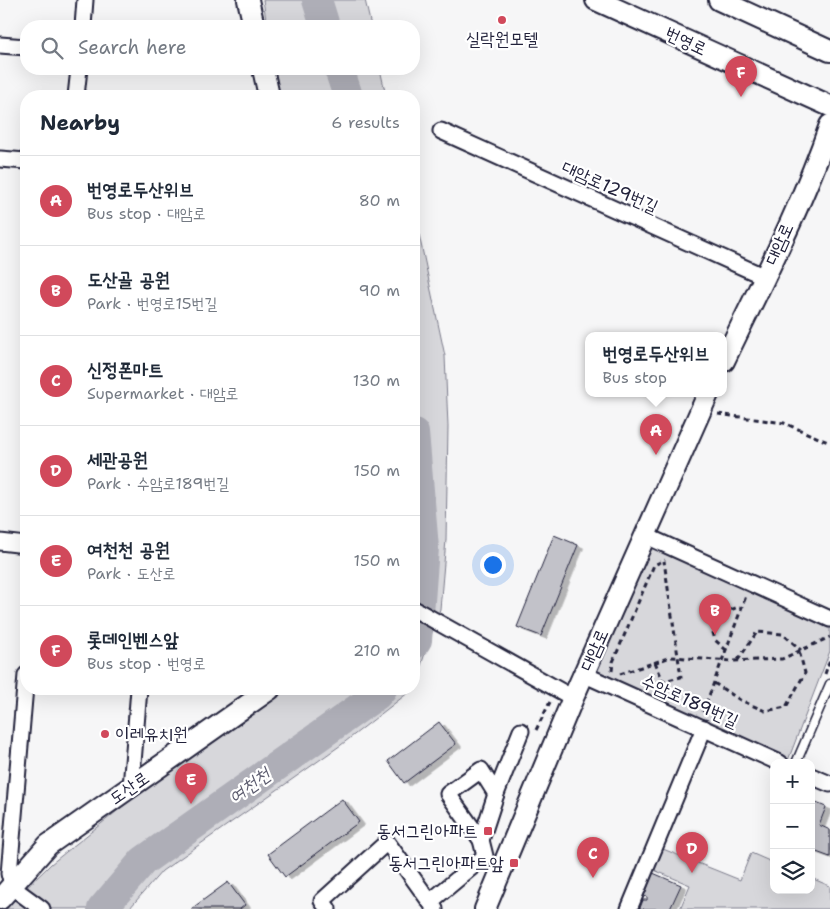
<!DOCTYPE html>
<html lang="en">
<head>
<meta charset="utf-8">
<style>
	:root { --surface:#fff; --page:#f2f2f3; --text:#1f2937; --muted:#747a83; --line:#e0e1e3; --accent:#d1495b }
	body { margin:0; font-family:"Shantell Sans","Poor Story",sans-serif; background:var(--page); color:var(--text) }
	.controls { position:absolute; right:15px; bottom:15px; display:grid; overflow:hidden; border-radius:10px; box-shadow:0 5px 20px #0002 }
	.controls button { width:45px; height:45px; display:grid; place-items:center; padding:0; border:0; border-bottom:1px solid var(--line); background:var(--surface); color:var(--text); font:25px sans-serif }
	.you { position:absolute; left:492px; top:564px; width:18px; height:18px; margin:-12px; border:4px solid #fff; border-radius:50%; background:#1a73e8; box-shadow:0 0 0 8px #1a73e833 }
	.badge { display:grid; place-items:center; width:32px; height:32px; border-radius:50%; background:var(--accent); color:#fff; font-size:16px; font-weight:700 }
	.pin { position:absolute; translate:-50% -41px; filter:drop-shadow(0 1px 2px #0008) }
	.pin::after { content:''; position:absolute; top:26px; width:18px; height:15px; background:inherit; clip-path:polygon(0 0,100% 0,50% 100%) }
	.popup { position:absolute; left:585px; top:332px; width:142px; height:65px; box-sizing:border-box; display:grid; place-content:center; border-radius:10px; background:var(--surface); filter:drop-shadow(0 1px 4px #0005); font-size:16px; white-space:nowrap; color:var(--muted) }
	.popup b { font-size:19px; color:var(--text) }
	.popup::after { content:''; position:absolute; left:50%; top:100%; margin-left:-10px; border:10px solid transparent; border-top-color:var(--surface) }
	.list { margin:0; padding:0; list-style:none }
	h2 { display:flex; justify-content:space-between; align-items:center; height:65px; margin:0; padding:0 20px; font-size:21px }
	h2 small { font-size:16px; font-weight:400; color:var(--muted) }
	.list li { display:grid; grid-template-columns:32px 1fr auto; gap:15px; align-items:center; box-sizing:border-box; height:90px; padding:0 20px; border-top:1px solid var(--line) }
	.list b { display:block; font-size:19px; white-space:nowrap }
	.list p { margin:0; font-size:16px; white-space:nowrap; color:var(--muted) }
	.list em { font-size:16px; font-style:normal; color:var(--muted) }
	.icon { flex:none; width:28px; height:28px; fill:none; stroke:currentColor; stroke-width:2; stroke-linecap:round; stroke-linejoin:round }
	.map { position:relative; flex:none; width:830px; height:909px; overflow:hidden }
	.search { position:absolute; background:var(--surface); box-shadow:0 5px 20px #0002; left:20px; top:20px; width:400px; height:55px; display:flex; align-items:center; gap:12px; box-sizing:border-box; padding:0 18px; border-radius:20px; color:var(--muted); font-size:19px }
	.panel { position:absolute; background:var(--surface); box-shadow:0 5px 20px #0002; left:20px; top:90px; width:400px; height:605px; border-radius:20px }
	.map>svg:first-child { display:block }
</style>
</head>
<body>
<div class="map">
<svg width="830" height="909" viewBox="0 0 830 909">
	<defs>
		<filter id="shadow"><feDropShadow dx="5.5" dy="3" stdDeviation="0" flood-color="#0004"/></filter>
	</defs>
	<rect width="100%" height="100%" fill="#f6f6f7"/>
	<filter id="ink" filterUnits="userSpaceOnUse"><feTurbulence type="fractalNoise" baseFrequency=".02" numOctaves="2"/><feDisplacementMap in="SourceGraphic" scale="10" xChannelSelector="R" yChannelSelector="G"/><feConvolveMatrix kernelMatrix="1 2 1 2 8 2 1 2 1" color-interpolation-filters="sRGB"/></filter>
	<g filter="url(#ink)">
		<!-- green -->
		<g fill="#d7d7db" stroke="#7c7c8b">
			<polygon points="263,0 365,0 371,26 267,26"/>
			<polygon points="275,69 380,69 386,96 279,96"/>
			<polygon points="414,211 445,356 448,426 446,540 440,609 414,686"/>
			<polygon points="644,535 830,619 830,651 787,763 583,674"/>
			<polygon points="269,689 413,689 341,745 162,871 129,909 5,909 51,864"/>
			<polygon points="658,847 740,880 751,853 774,863 774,890 811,890 811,878 830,886 830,909 680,909 690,885 649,868"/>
		</g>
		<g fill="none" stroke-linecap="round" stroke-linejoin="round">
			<!-- river -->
			<g stroke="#aeaeb7" stroke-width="30">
				<polyline points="317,0 325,26"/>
				<polyline points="339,69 348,96"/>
				<polyline points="414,433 424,548 417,640 414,644"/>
				<polyline points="102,909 143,861 377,695 382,689"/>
			</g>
		</g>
		<!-- building -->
		<g fill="#c2c2c9" stroke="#22223b" filter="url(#shadow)">
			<polygon points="554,535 578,545 541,636 517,627"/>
			<polygon points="439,722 456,744 404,783 388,761"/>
			<polygon points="342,799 359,822 285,877 268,854"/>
			<polygon points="811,801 826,807 819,825 830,830 830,857 811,850"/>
			<polygon points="653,873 681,885 670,909 635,909 636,907 640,908 643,900 647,900 647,897 644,896"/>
			<polygon points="228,882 245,905 240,909 191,909"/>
		</g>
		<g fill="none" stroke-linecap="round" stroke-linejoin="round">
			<defs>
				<polyline id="lane" points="796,763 830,684"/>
				<g id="street">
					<polyline points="83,26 85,0"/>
					<polyline points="0,45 26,47"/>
					<polyline points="76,96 79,69"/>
					<polyline points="441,131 765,277"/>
					<polyline points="0,159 26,161"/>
					<polyline points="644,535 830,619"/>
					<polyline points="0,542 26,545"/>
					<polyline points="414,609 573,698"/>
					<polyline points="583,674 780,763"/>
					<polyline points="811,776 830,784"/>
					<polyline points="131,787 139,689"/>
					<polyline points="481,840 496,794"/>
					<polyline points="9,874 26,675"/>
					<polyline points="10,876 12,887 42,909"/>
					<polyline points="328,909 322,901 387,842 430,902"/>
					<polyline points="435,909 430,902 485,856 481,840 448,794 481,770 496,794 521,731"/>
					<polyline points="629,909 704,728"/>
				</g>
				<g id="secondary">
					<polyline points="248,0 254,26"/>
					<polyline points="596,0 830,106"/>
					<polyline points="719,0 830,51"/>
					<polyline points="263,69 269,96"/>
					<path d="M724,361C761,284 802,206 830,125"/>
					<polyline points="0,899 48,845 270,689"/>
					<polyline points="485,909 573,698 708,394"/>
				</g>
			</defs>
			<!-- lane casing -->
			<use href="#lane" stroke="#22223b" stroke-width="11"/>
			<!-- street casing -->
			<use href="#street" stroke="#22223b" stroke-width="19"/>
			<!-- secondary casing -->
			<use href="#secondary" stroke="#22223b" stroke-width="24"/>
			<!-- path -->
			<g stroke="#22223b" stroke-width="3" stroke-dasharray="5 4" stroke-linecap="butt">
				<polyline points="718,414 784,423 830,443"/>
				<polyline points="726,650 715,640 712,629 724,613 738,607 741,608"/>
				<polyline points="738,660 757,632 783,634 801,650"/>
				<polyline points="655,662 663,681 681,677 664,561"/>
				<polyline points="612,671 613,662 654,565 665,560"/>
				<polyline points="620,674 671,657 732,661 782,659 830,637"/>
				<polyline points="825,674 830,659"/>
				<polyline points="714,683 740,700 765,711 786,707 805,673 799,651"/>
				<polyline points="703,712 746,596"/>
				<polyline points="536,730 550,702"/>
			</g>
			<!-- lane -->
			<use href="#lane" stroke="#fff" stroke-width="8"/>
			<!-- street -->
			<use href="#street" stroke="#fff" stroke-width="15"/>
			<!-- secondary -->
			<use href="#secondary" stroke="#fff" stroke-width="20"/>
		</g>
	</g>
	<!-- markers -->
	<g fill="#d1495b" stroke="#fff" stroke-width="2">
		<circle cx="502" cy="20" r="5"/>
		<circle cx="105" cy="734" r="5"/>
		<rect x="483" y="826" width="10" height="10" rx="2.5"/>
		<rect x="509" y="858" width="10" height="10" rx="2.5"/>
	</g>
	<g text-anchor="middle" stroke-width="4.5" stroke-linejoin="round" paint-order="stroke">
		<!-- poi labels -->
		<g font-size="18" fill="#22223b" stroke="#fff" text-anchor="end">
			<text x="502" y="45" text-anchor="middle">실락원모텔</text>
			<text x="115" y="740" text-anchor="start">이레유치원</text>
			<text x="478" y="837">동서그린아파트</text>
			<text x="504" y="869">동서그린아파트앞</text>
		</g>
		<!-- street labels -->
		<g font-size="18" fill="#22223b" stroke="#fff">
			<text transform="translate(686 41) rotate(25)" y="6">번영로</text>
			<text transform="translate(610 187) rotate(24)" y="6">대암로129번길</text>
			<text transform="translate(779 244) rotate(-66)" y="6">대암로</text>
			<text transform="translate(594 650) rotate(-66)" y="6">대암로</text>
			<text transform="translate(690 701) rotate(24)" y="6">수암로189번길</text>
			<text transform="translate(129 788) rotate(-35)" y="6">도산로</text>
		</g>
		<!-- water labels -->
		<g font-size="19" font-style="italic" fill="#5a5a6d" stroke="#fff">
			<text transform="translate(249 785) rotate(-36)" y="7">여천천</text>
		</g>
	</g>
</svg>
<div class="controls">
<button>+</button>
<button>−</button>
<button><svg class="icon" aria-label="layers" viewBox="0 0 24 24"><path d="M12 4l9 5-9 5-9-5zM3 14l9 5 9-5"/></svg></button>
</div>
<div class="you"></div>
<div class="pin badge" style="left:656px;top:455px">A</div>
<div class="popup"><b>번영로두산위브</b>Bus stop</div>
<div class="pin badge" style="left:715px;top:635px">B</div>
<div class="pin badge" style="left:593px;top:878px">C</div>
<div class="pin badge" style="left:692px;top:873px">D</div>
<div class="pin badge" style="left:191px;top:804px">E</div>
<div class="pin badge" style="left:741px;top:97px">F</div>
<div class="search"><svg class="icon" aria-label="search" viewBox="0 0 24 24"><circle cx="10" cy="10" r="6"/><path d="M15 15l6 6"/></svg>Search here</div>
<section class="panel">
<h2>Nearby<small>6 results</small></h2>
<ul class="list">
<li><span class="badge">A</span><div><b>번영로두산위브</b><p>Bus stop · 대암로</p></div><em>80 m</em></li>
<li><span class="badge">B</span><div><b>도산골 공원</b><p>Park · 번영로15번길</p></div><em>90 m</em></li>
<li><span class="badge">C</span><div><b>신정폰마트</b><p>Supermarket · 대암로</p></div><em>130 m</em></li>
<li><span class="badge">D</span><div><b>세관공원</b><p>Park · 수암로189번길</p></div><em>150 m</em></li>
<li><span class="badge">E</span><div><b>여천천 공원</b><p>Park · 도산로</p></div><em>150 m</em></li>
<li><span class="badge">F</span><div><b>롯데인벤스앞</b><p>Bus stop · 번영로</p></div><em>210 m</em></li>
</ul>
</section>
</div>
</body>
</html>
